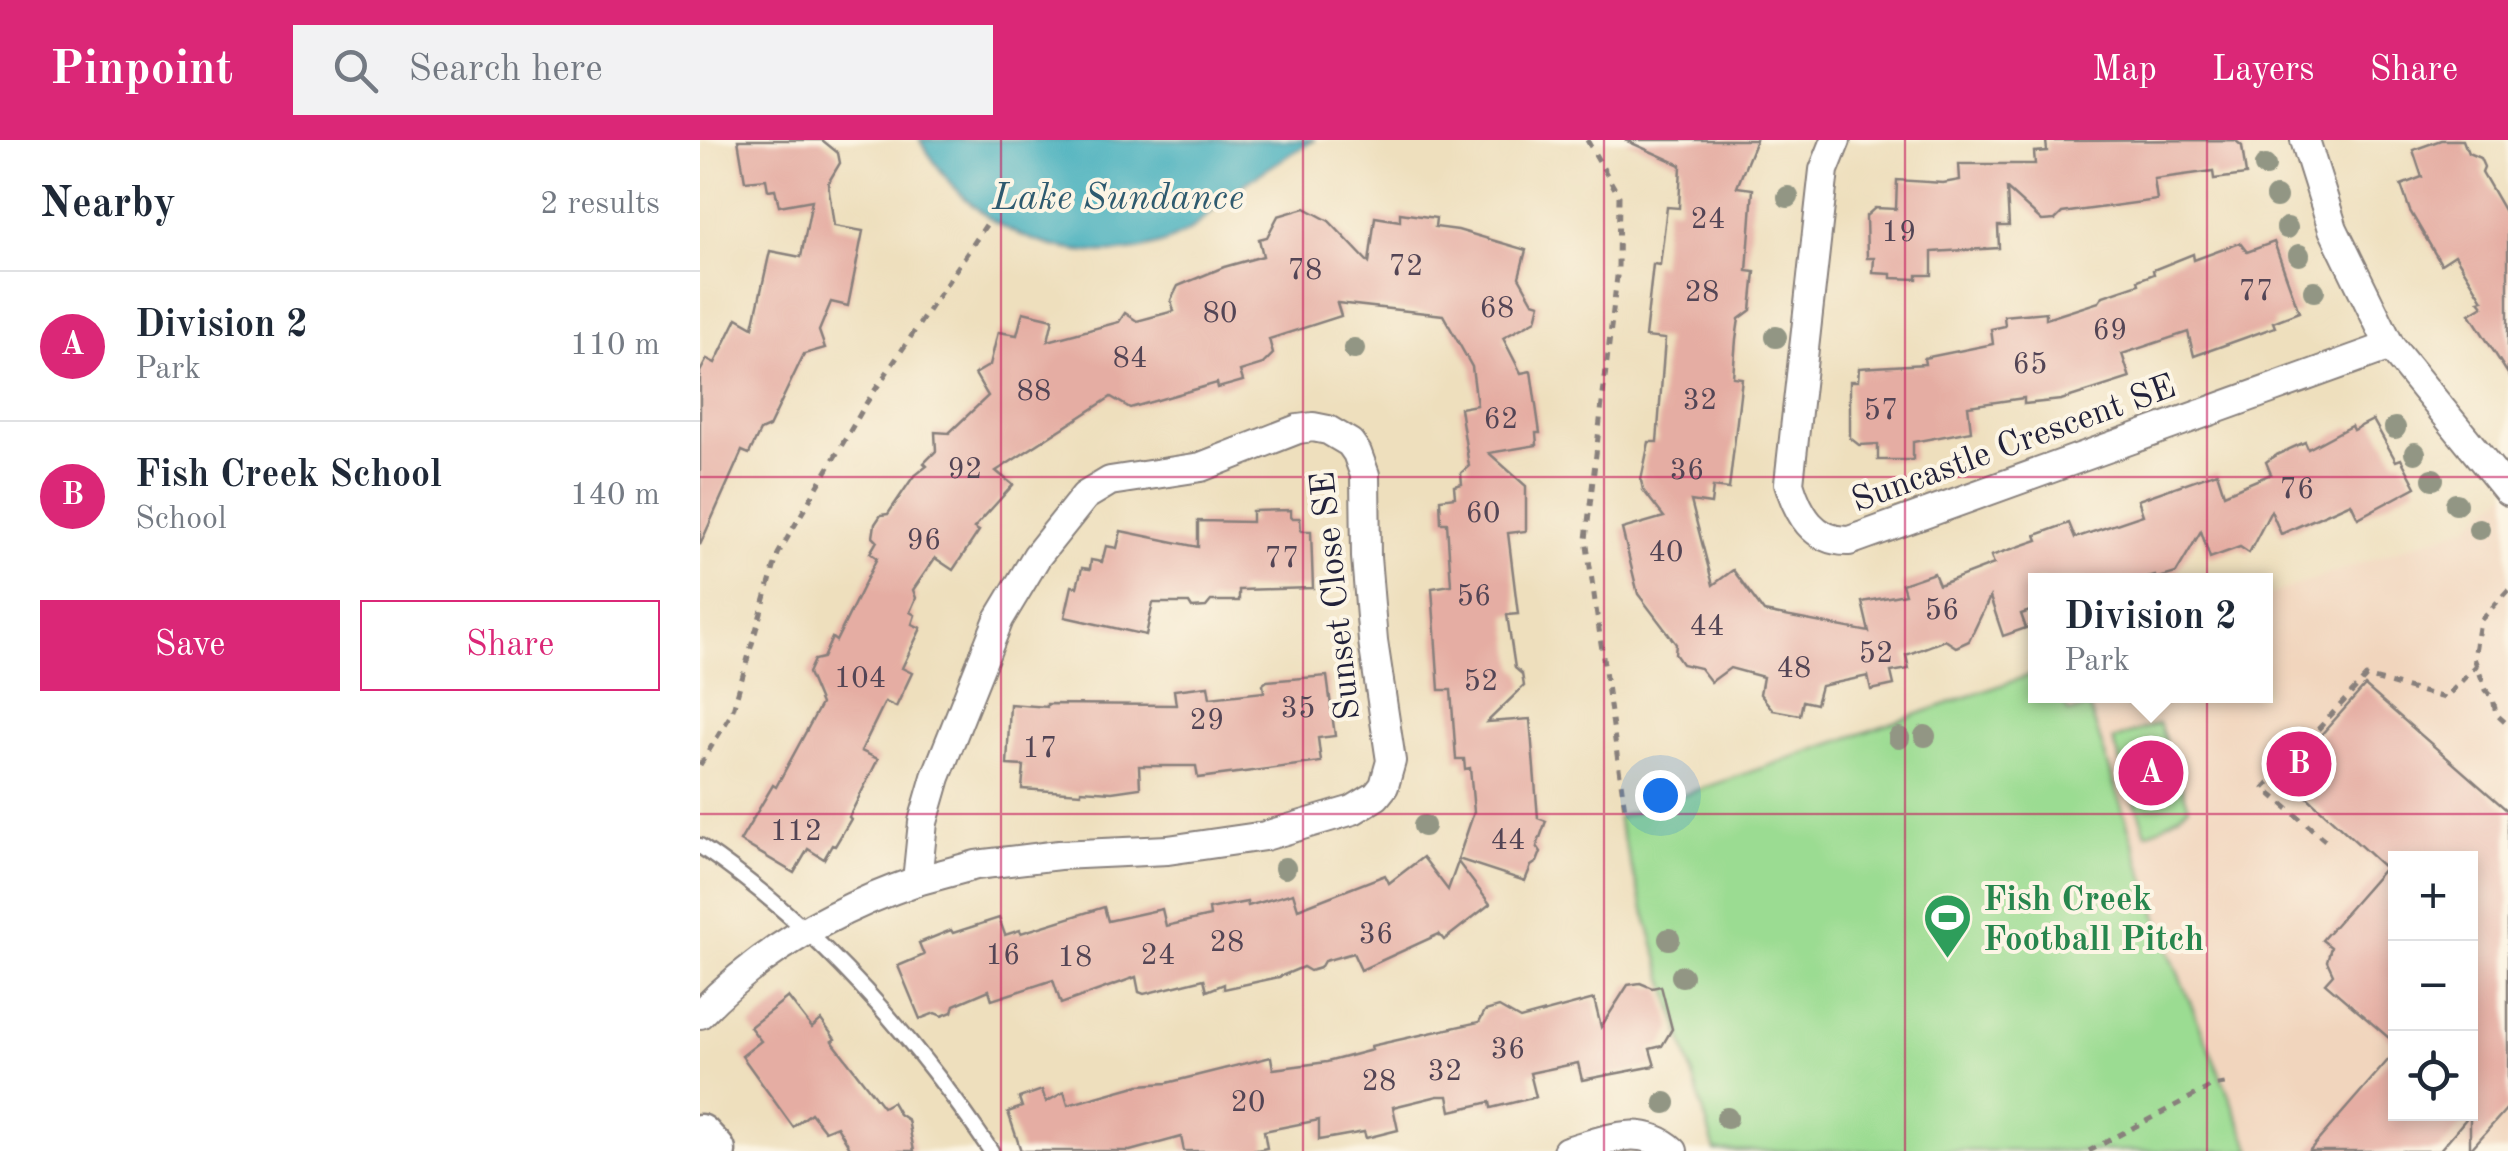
<!DOCTYPE html>
<html lang="en">
<head>
<meta charset="utf-8">
<style>
	:root { --surface:#fff; --page:#f2f2f3; --text:#1f2937; --muted:#747a83; --line:#e0e1e3; --accent:#db2777 }
	body { margin:0; font-family:"Old Standard TT",serif; background:var(--page); color:var(--text) }
	.controls { position:absolute; right:30px; bottom:30px; display:grid; overflow:hidden; border-radius:0px; box-shadow:0 5px 15px #0003 }
	.controls button { width:90px; height:90px; display:grid; place-items:center; padding:0; border:0; border-bottom:2px solid var(--line); background:var(--surface); color:var(--text); font:50px sans-serif }
	.you { position:absolute; left:960px; top:655px; width:35px; height:35px; margin:-25px; border:8px solid #fff; border-radius:50%; background:#1a73e8; box-shadow:0 0 0 15px #1a73e833 }
	.badge { display:grid; place-items:center; width:65px; height:65px; border-radius:50%; background:var(--accent); color:#fff; font-size:32px; font-weight:700 }
	.pin { position:absolute; translate:-50% -50%; border:5px solid #fff; box-shadow:0 2px 10px #0006 }
	.popup { position:absolute; left:1328px; top:433px; width:245px; height:130px; box-sizing:border-box; display:grid; place-content:center; border-radius:0px; background:var(--surface); filter:drop-shadow(0 2px 8px #0005); font-size:32px; white-space:nowrap; color:var(--muted) }
	.popup b { font-size:38px; color:var(--text) }
	.popup::after { content:''; position:absolute; left:50%; top:100%; margin-left:-20px; border:20px solid transparent; border-top-color:var(--surface) }
	.list { margin:0; padding:0; list-style:none }
	h2 { display:flex; justify-content:space-between; align-items:center; height:130px; margin:0; padding:0 40px; font-size:42px }
	h2 small { font-size:32px; font-weight:400; color:var(--muted) }
	.list li { display:grid; grid-template-columns:65px 1fr auto; gap:30px; align-items:center; box-sizing:border-box; height:150px; padding:0 40px; border-top:2px solid var(--line) }
	.list b { display:block; font-size:38px; white-space:nowrap }
	.list p { margin:0; font-size:32px; white-space:nowrap; color:var(--muted) }
	.list em { font-size:32px; font-style:normal; color:var(--muted) }
	.actions { display:flex; gap:20px; padding:30px 40px }
	.actions a { flex:1; padding:22px 0; border:2px solid var(--accent); border-radius:0px; text-align:center; font-size:35px; color:var(--accent) }
	.actions .main { background:var(--accent); color:#fff }
	.icon { flex:none; width:55px; height:55px; fill:none; stroke:currentColor; stroke-width:2; stroke-linecap:round; stroke-linejoin:round }
	.map { position:relative; flex:none; width:1808px; height:1011px; overflow:hidden }
	header { display:flex; align-items:center; gap:60px; box-sizing:border-box; height:140px; padding:0 50px; background:var(--accent); color:#fff }
	header strong { font-size:48px }
	nav { display:flex; gap:55px; margin-inline-start:auto; font-size:35px }
	.search { width:700px; height:90px; background:var(--page); display:flex; align-items:center; gap:25px; box-sizing:border-box; padding:0 35px; border-radius:0px; color:var(--muted); font-size:38px }
	main { display:flex }
	aside { flex:1; background:var(--surface) }
	.map>svg:first-child { display:block }
</style>
</head>
<body>
<header>
<strong>Pinpoint</strong>
<div class="search"><svg class="icon" aria-label="search" viewBox="0 0 24 24"><circle cx="10" cy="10" r="6"/><path d="M15 15l6 6"/></svg>Search here</div>
<nav><a>Map</a><a>Layers</a><a>Share</a></nav>
</header>
<main>
<aside>
<h2>Nearby<small>2 results</small></h2>
<ul class="list">
<li><span class="badge">A</span><div><b>Division 2</b><p>Park</p></div><em>110 m</em></li>
<li><span class="badge">B</span><div><b>Fish Creek School</b><p>School</p></div><em>140 m</em></li>
</ul>
<div class="actions"><a class="main">Save</a><a>Share</a></div>
</aside>
<div class="map">
<svg width="1808" height="1011" viewBox="0 0 1808 1011">
	<rect width="100%" height="100%" fill="#fcf5e5"/>
	<filter id="ink" filterUnits="userSpaceOnUse"><feTurbulence type="fractalNoise" baseFrequency=".01" numOctaves="2"/><feDisplacementMap in="SourceGraphic" scale="20" xChannelSelector="R" yChannelSelector="G"/><feConvolveMatrix kernelMatrix="1 2 1 2 8 2 1 2 1" color-interpolation-filters="sRGB"/></filter>
	<filter id="wash" filterUnits="userSpaceOnUse"><feTurbulence type="fractalNoise" baseFrequency=".0048" numOctaves="4" result="noise"/><feDisplacementMap in="SourceGraphic" scale="40" xChannelSelector="R" yChannelSelector="G"/><feGaussianBlur stdDeviation="2.25" result="paint"/><feColorMatrix in="noise" values="0 0 0 0 0 0 0 0 0 0 0 0 0 0 0 0 0 1.4 0 .05"/><feComposite in="paint" operator="in"/></filter>
	<g filter="url(#wash)">
		<rect width="100%" height="100%" fill="#eedfbd"/>
		<!-- built -->
		<path fill="#f1d5bd" fill-rule="evenodd" d="M1808,351V1011H1552L1361,556H1566V456L1768,386ZM1696,718H1770V974H1696Z"/>
		<!-- green -->
		<g fill="#9bdc92" stroke="#5e7f66" stroke-width="2.5">
			<polygon points="1336,533 1336,556 1361,556 1369,573 1389,566 1468,809 1552,1011 1015,1011 917,678"/>
			<polygon points="1459,583 1489,667 1460,688 1446,693 1413,600"/>
		</g>
		<!-- water -->
		<path fill="#3fadbc" stroke="#30687c" stroke-width="2.5" d="M220,0H615C586,16 558,34 531,54C517,65 505,80 490,90C433,126 347,116 292,80C262,60 239,31 220,0Z"/>
		<g id="blocks">
			<!-- building -->
			<g fill="#e5ada3">
				<polygon points="38,0 122,0 138,13 140,23 128,43 134,86 163,91 148,166 131,162 119,191 125,208 104,214 69,287 60,291 49,314 42,311 0,405 0,232 7,219 15,223 37,178 53,187 70,111 101,117 112,60 79,66 75,49 68,50 66,39 45,41"/>
				<polygon points="925,0 1056,0 1037,47 1053,49 1047,131 1055,132 1051,170 1039,179 1036,199 1033,237 1042,238 1029,349 1013,347 1011,364 991,361 1013,445 1033,430 1064,472 1169,492 1162,462 1205,454 1202,444 1234,433 1239,445 1294,424 1291,416 1338,400 1336,395 1369,383 1375,398 1443,375 1438,360 1517,332 1524,354 1571,334 1566,322 1574,316 1605,302 1608,309 1651,286 1653,290 1673,280 1696,321 1701,319 1716,347 1658,378 1651,363 1581,394 1571,371 1549,413 1540,407 1510,418 1501,391 1476,433 1456,439 1455,436 1441,440 1336,440 1336,469 1321,474 1326,488 1303,496 1290,457 1269,501 1256,507 1245,500 1206,515 1209,529 1191,532 1194,545 1171,550 1168,536 1121,546 1116,564 1103,561 1100,575 1073,570 1060,554 1063,537 1030,528 1011,542 1000,528 982,524 975,514 976,504 938,454 922,389 964,377 943,350 941,340 949,302 957,302 965,199 945,197 953,124 960,125 967,67 979,68 981,25"/>
				<polygon points="1535,0 1542,6 1546,35 1514,39 1513,31 1454,39 1457,60 1362,73 1355,80 1342,81 1307,49 1309,86 1298,86 1299,108 1232,112 1232,135 1217,135 1217,139 1191,138 1191,134 1173,133 1174,118 1167,118 1166,76 1175,68 1196,69 1197,40 1243,43 1260,40 1259,24 1335,24 1334,12 1347,11 1346,1"/>
				<polygon points="1741,0 1763,0 1768,13 1780,18 1784,27 1782,32 1808,77 1808,234 1770,174 1783,166 1779,161 1783,160 1755,115 1741,124 1710,71 1701,45 1722,37 1713,10"/>
				<polygon points="605,68 629,81 669,123 675,77 700,81 700,73 736,78 735,87 758,90 826,110 819,137 833,162 840,164 836,180 803,198 821,233 831,231 840,293 836,293 837,305 789,313 826,346 826,391 808,393 818,474 807,475 815,528 822,534 824,546 787,582 830,579 838,678 846,681 837,706 841,712 837,722 831,726 825,741 758,719 774,672 770,628 765,629 764,619 756,619 751,550 739,550 732,448 751,445 747,383 741,383 740,359 755,357 754,346 762,344 761,333 769,326 760,268 777,265 772,227 743,175 637,163 641,176 569,199 573,214 563,224 540,231 543,241 518,248 517,243 430,268 411,257 296,331 313,345 274,388 279,391 253,430 235,418 213,450 216,458 210,472 215,475 212,484 221,488 202,528 212,533 196,567 185,562 161,611 178,619 149,677 151,679 135,706 132,705 124,719 108,709 94,733 40,701 73,645 76,647 121,564 108,533 114,520 123,518 132,498 136,501 177,418 170,413 177,401 173,397 175,384 181,375 188,374 213,337 227,326 224,323 236,311 235,292 249,293 288,256 275,234 290,225 298,192 317,195 323,172 353,179 348,201 419,182 425,173 437,181 474,171 471,160 478,146 524,127 563,116 559,99 567,97 578,76"/>
				<polygon points="1574,102 1599,172 1573,182 1575,187 1494,216 1488,192 1422,214 1430,238 1361,260 1324,264 1324,258 1268,266 1271,291 1213,302 1213,320 1178,320 1178,304 1159,305 1150,298 1150,241 1158,241 1159,228 1225,224 1224,218 1293,204 1291,189 1305,186 1304,176 1346,172 1346,179 1399,162 1403,156 1439,144 1438,140 1454,134 1453,130 1493,114 1494,120 1540,103 1547,112"/>
				<polygon points="591,370 591,378 600,378 601,391 611,391 613,448 539,450 539,461 511,461 506,467 492,468 489,463 453,463 446,495 365,477 372,446 377,447 382,428 390,429 391,420 402,422 406,406 417,408 421,391 498,407 498,381 552,382 552,371"/>
				<polygon points="627,536 635,596 618,598 621,622 498,638 496,626 439,626 440,648 412,652 381,650 381,653 322,649 324,626 307,625 310,564 347,567 347,564 476,565 474,550 508,546 510,558 564,552 563,544 567,541"/>
				<polygon points="1665,546 1808,671 1808,967 1770,1010 1770,974 1739,1011 1609,1011 1696,911 1696,974 1770,974 1770,718 1696,718 1696,904 1625,843 1633,834 1627,821 1631,807 1622,800 1685,728 1584,636"/>
				<polygon points="723,717 748,750 758,722 790,764 744,800 739,794 661,830 653,813 624,821 620,828 610,831 603,827 579,837 524,849 524,844 507,851 504,839 444,854 439,852 436,837 361,864 353,840 292,860 289,850 254,865 252,872 242,876 235,873 220,879 198,826 224,815 219,803 251,790 253,793 299,778 305,795 320,790 321,793 404,767 408,781 462,769 466,786 510,776 509,769 547,762 548,766 593,753 598,769 685,735 689,743"/>
				<polygon points="940,843 952,848 961,846 972,889 962,906 950,909 955,926 882,940 878,923 830,933 836,957 791,968 790,962 751,971 748,956 738,956 693,967 698,990 666,998 664,992 619,1000 619,980 564,991 567,1008 552,1011 484,1011 481,997 430,1011 321,1011 308,972 322,967 319,958 342,950 346,962 364,952 368,965 439,945 467,943 571,917 573,929 627,922 672,910 671,906 779,882 785,871 799,867 820,879 894,859 901,887 928,845"/>
				<polygon points="88,857 112,888 121,880 135,899 132,901 183,967 192,962 199,974 208,980 214,1011 152,1011 137,986 125,991 111,973 93,987 42,916 61,901 50,887"/>
			</g>
		</g>
	</g>
	<g filter="url(#ink)">
		<use href="#blocks" fill-opacity="0" stroke="#88807c" stroke-width="2.5"/>
		<g fill="none" stroke-linecap="round" stroke-linejoin="round">
			<defs>
				<path id="lane" d="M0,706C118,786 212,894 291,1011"/>
				<g id="street">
					<path d="M1136,0L1124,30L1089,343C1098,373 1113,402 1149,401L1690,206"/>
					<polyline points="1605,0 1633,89 1690,206 1808,351"/>
					<polygon points="613,287 628,290 650,303 657,313 665,335 666,417 673,501 691,621 684,646 676,656 653,670 565,696 468,710 359,715 276,725 217,741 223,682 236,637 299,479 337,416 385,356 410,341 501,327 598,289"/>
					<path d="M0,874C60,811 135,769 217,741"/>
					<path d="M867,1011C903,1001 941,982 973,1011"/>
				</g>
				<polyline id="secondary" points="0,995 15,1011"/>
			</defs>
			<!-- lane casing -->
			<use href="#lane" stroke="#88807c" stroke-width="19"/>
			<!-- street casing -->
			<use href="#street" stroke="#88807c" stroke-width="32"/>
			<!-- secondary casing -->
			<use href="#secondary" stroke="#88807c" stroke-width="45"/>
			<!-- path -->
			<g stroke="#88807c" stroke-width="5" stroke-dasharray="8 8" stroke-linecap="butt">
				<polyline points="887,0 919,56 918,128 886,399 925,670"/>
				<polyline points="1808,450 1780,481 1774,518 1786,550 1793,558 1796,574 1808,585"/>
				<polyline points="0,625 32,573 78,414 167,262 290,79"/>
				<polyline points="1625,700 1564,648 1666,537 1745,558 1777,525"/>
				<polyline points="1389,1011 1512,946 1525,944"/>
			</g>
			<!-- lane -->
			<use href="#lane" stroke="#fff" stroke-width="14"/>
			<!-- street -->
			<use href="#street" stroke="#fff" stroke-width="28"/>
			<!-- secondary -->
			<use href="#secondary" stroke="#fff" stroke-width="40"/>
		</g>
		<!-- trees -->
		<g fill="#929684">
			<circle cx="1565" cy="26" r="11"/>
			<circle cx="1088" cy="57" r="11"/>
			<circle cx="1576" cy="57" r="11"/>
			<circle cx="1587" cy="88" r="11"/>
			<circle cx="1599" cy="115" r="11"/>
			<circle cx="1614" cy="151" r="11"/>
			<circle cx="1076" cy="197" r="11"/>
			<circle cx="654" cy="209" r="11"/>
			<circle cx="1695" cy="288" r="11"/>
			<circle cx="1715" cy="313" r="11"/>
			<circle cx="1733" cy="339" r="11"/>
			<circle cx="1756" cy="364" r="11"/>
			<circle cx="1779" cy="389" r="11"/>
			<circle cx="1225" cy="596" r="11"/>
			<circle cx="1199" cy="598" r="11"/>
			<circle cx="724" cy="686" r="11"/>
			<circle cx="585" cy="728" r="11"/>
			<circle cx="969" cy="799" r="11"/>
			<circle cx="982" cy="836" r="11"/>
			<circle cx="965" cy="963" r="11"/>
			<circle cx="1027" cy="978" r="11"/>
		</g>
	</g>
	<!-- grid -->
	<path fill="none" stroke="#c2185b" stroke-width="2.5" stroke-opacity="0.55" d="M301,0V1011M603,0V1011M904,0V1011M1205,0V1011M1507,0V1011M0,337H1808M0,674H1808"/>
	<!-- icons -->
	<defs>
		<symbol id="stadium-pin" viewBox="-11 -11 22 30"><path d="M0 17L-7.5 6A9.5 9.5 0 1 1 7.5 6Z" fill="#2e9e5b" stroke="#fcf5e5"/><path d="M0-5a6.5 5 0 1 0 0 10a6.5 5 0 1 0 0-10ZM-3.5-1.8h7v3.6h-7Z" fill="#fff"/></symbol>
	</defs>
	<g fill-rule="evenodd">
		<use href="#stadium-pin" x="1220" y="750" width="55" height="75"/>
	</g>
	<g text-anchor="middle" stroke-width="8" stroke-linejoin="round" paint-order="stroke">
		<!-- number labels -->
		<g font-size="30" fill="#534555">
			<text x="1008" y="88">24</text>
			<text x="1199" y="101">19</text>
			<text x="706" y="135">72</text>
			<text x="605" y="139">78</text>
			<text x="1556" y="160">77</text>
			<text x="1002" y="161">28</text>
			<text x="797" y="177">68</text>
			<text x="520" y="182">80</text>
			<text x="1410" y="199">69</text>
			<text x="430" y="227">84</text>
			<text x="1330" y="233">65</text>
			<text x="334" y="260">88</text>
			<text x="1000" y="269">32</text>
			<text x="1181" y="279">57</text>
			<text x="801" y="288">62</text>
			<text x="265" y="338">92</text>
			<text x="987" y="339">36</text>
			<text x="1597" y="358">76</text>
			<text x="783" y="382">60</text>
			<text x="224" y="409">96</text>
			<text x="966" y="421">40</text>
			<text x="582" y="427">77</text>
			<text x="774" y="465">56</text>
			<text x="1242" y="479">56</text>
			<text x="1007" y="495">44</text>
			<text x="1176" y="522">52</text>
			<text x="1094" y="537">48</text>
			<text x="160" y="547">104</text>
			<text x="781" y="550">52</text>
			<text x="598" y="577">35</text>
			<text x="507" y="589">29</text>
			<text x="340" y="617">17</text>
			<text x="96" y="700">112</text>
			<text x="808" y="709">44</text>
			<text x="676" y="803">36</text>
			<text x="527" y="811">28</text>
			<text x="303" y="824">16</text>
			<text x="458" y="824">24</text>
			<text x="375" y="826">18</text>
			<text x="808" y="918">36</text>
			<text x="745" y="940">32</text>
			<text x="679" y="950">28</text>
			<text x="548" y="971">20</text>
		</g>
		<!-- street labels -->
		<g font-size="35" fill="#22223b" stroke="#fcf5e5">
			<text transform="translate(1313 302) rotate(-20)" y="12">Suncastle Crescent SE</text>
			<text transform="translate(634 456) rotate(-96)" y="12">Sunset Close SE</text>
		</g>
		<!-- leisure labels -->
		<g font-size="35" font-weight="bold" fill="#27864d" stroke="#fcf5e5" text-anchor="start">
			<text x="1283" y="770">Fish Creek<tspan x="1283" dy="40">Football Pitch</tspan></text>
		</g>
		<!-- water labels -->
		<g font-size="38" font-style="italic" fill="#2e5a6f" stroke="#fcf5e5">
			<text x="418" y="69">Lake Sundance</text>
		</g>
	</g>
</svg>
<div class="controls">
<button>+</button>
<button>−</button>
<button><svg class="icon" aria-label="locate" viewBox="0 0 24 24"><circle cx="12" cy="12" r="6"/><path d="M12 2v4M12 18v4M2 12h4M18 12h4"/></svg></button>
</div>
<div class="you"></div>
<div class="pin badge" style="left:1451px;top:633px">A</div>
<div class="popup"><b>Division 2</b>Park</div>
<div class="pin badge" style="left:1599px;top:624px">B</div>
</div>
</main>
</body>
</html>
